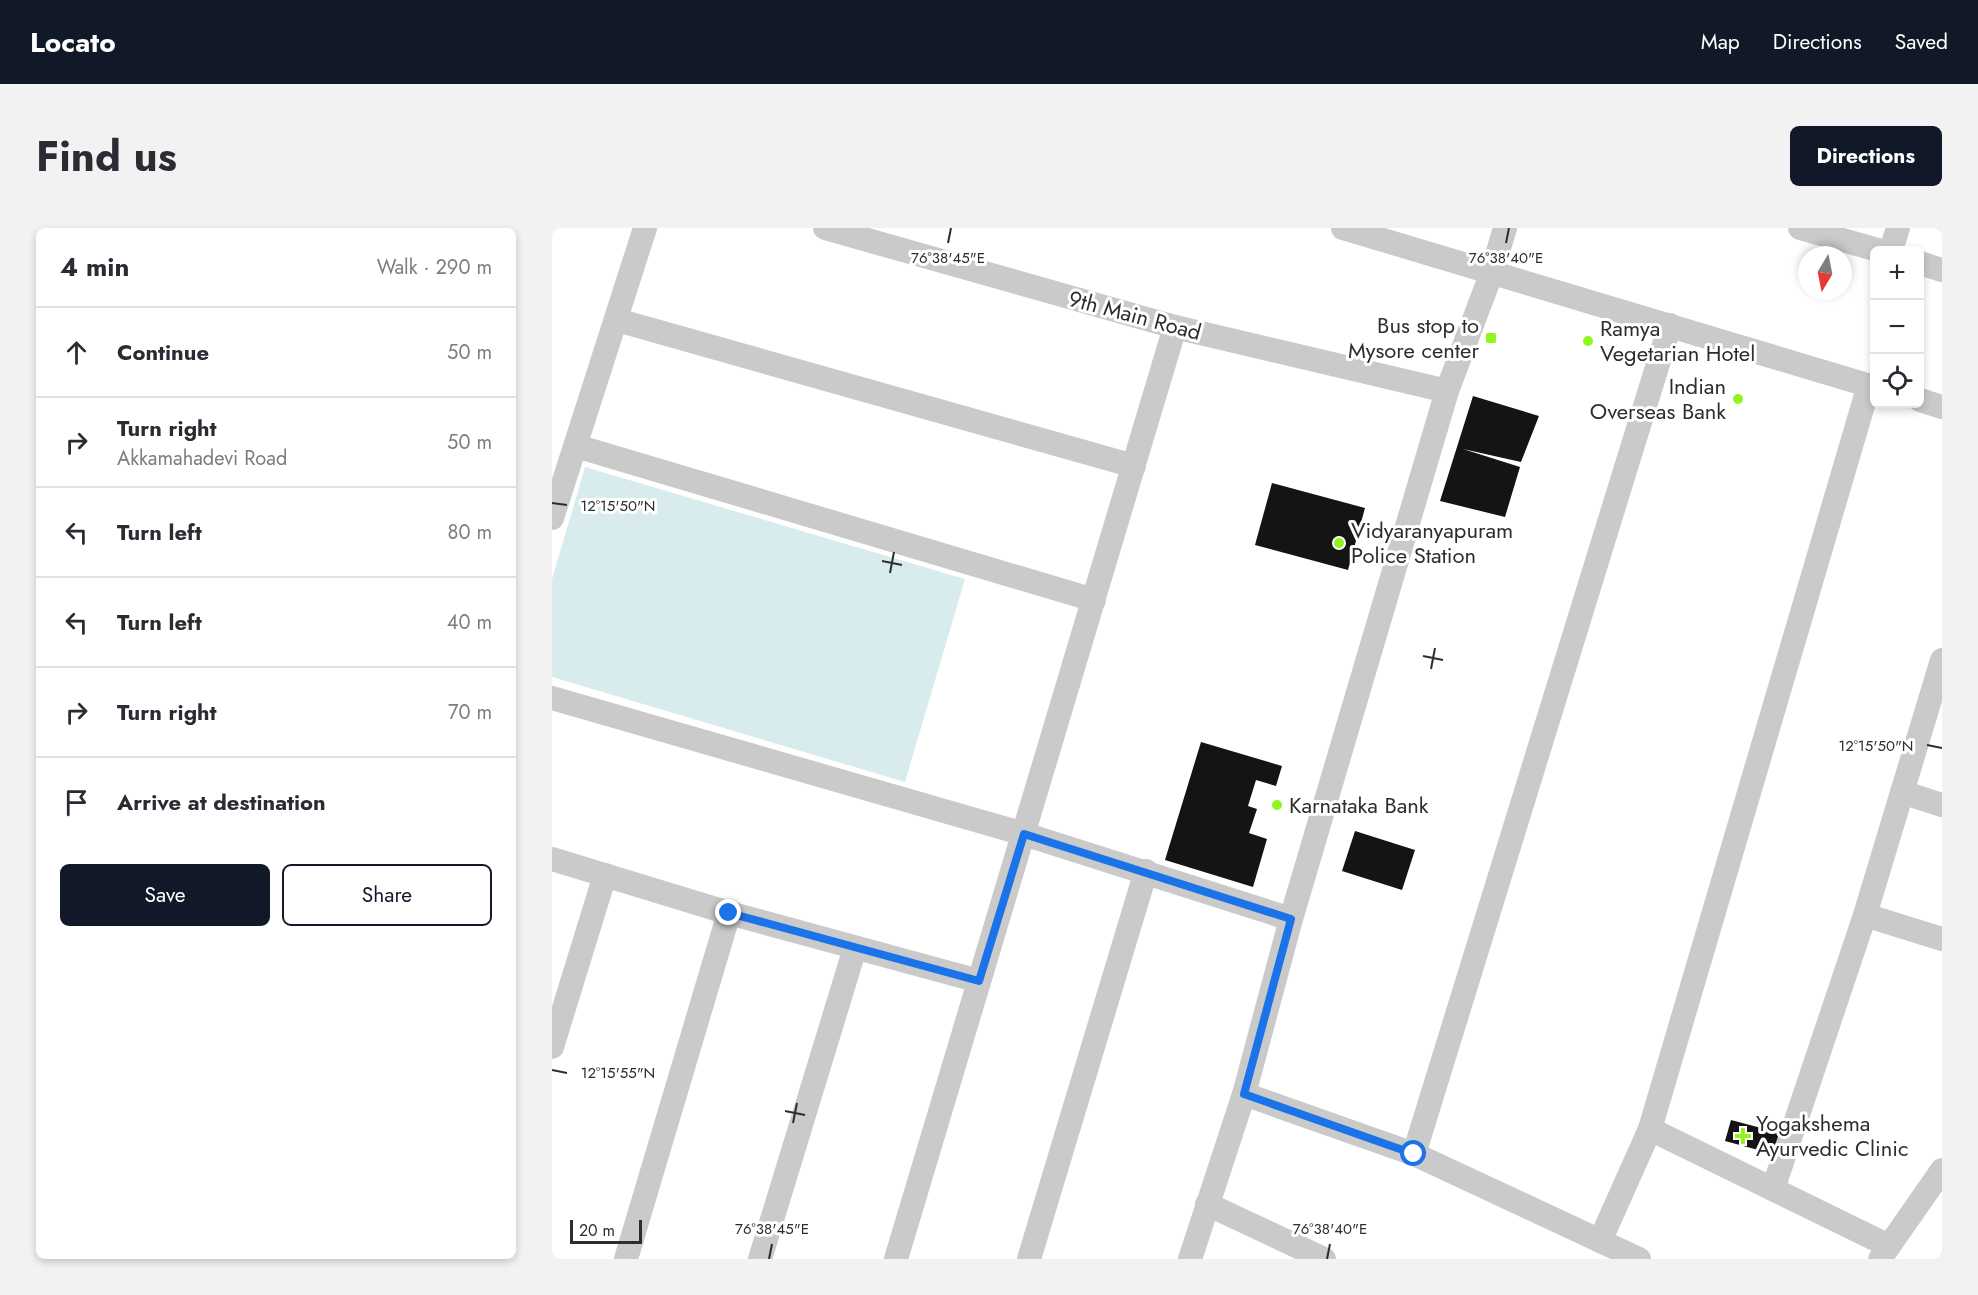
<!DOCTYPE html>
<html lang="en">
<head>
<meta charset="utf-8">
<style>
	:root { --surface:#fff; --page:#f2f2f3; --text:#2b2b33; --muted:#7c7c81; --line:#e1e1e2; --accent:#111827 }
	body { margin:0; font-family:Jost,sans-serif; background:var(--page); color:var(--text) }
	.controls { position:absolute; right:18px; top:18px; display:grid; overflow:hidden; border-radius:9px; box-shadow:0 3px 9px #0003 }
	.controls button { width:54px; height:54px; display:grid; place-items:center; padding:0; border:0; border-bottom:2px solid var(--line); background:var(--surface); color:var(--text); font:30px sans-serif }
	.compass { position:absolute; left:1246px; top:18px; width:54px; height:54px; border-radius:50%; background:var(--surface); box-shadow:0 3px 9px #0003; rotate:190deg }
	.scale { position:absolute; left:18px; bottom:15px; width:72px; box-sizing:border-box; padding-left:6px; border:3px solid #2d2d2d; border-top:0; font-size:16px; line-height:21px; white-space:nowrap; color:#2d2d2d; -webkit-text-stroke:4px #fff; paint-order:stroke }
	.stop { position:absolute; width:18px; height:18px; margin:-14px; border:4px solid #1a73e8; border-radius:50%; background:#fff }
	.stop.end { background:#1a73e8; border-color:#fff; box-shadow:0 2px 6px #0008 }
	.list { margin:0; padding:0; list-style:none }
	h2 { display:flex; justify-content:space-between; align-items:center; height:78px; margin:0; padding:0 24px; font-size:26px }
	h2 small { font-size:20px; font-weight:400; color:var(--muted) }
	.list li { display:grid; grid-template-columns:39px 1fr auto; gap:18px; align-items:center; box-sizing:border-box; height:90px; padding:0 24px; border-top:2px solid var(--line) }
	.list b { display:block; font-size:22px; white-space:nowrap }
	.list p { margin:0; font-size:20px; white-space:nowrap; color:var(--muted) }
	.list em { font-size:20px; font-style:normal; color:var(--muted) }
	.actions { display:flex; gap:12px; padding:18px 24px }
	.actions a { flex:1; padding:14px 0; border:2px solid var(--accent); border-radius:9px; text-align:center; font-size:21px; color:var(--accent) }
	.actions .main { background:var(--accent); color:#fff }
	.icon { flex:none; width:33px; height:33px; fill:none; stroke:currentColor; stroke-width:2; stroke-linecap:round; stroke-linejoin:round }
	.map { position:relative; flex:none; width:1390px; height:1031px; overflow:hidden; border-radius:9px }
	header { display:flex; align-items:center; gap:36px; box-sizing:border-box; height:84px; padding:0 30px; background:var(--accent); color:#fff }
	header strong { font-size:28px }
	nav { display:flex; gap:33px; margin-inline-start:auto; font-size:21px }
	.intro { display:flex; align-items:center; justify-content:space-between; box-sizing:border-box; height:144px; padding:0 36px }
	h1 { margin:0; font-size:42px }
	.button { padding:15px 27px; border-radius:9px; background:var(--accent); color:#fff; font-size:21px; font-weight:700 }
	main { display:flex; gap:36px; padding:0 36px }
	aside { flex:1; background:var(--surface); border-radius:9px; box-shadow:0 3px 9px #0003 }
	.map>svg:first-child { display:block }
</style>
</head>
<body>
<header>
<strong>Locato</strong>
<nav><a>Map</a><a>Directions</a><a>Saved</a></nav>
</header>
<div class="intro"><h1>Find us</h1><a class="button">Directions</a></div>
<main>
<aside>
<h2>4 min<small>Walk · 290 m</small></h2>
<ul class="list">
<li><svg class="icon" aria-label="ahead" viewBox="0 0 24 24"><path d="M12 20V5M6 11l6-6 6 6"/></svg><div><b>Continue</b></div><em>50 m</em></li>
<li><svg class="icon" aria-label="right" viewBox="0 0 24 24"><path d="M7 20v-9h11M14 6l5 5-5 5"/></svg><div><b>Turn right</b><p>Akkamahadevi Road</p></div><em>50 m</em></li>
<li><svg class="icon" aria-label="left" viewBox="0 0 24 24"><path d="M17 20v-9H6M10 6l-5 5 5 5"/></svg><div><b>Turn left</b></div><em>80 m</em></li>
<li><svg class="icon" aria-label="left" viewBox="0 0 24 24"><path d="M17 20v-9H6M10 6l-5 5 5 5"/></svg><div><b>Turn left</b></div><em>40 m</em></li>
<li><svg class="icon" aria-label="right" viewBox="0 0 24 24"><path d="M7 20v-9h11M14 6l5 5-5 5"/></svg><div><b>Turn right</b></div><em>70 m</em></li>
<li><svg class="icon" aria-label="arrive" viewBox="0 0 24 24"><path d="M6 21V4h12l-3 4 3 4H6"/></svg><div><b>Arrive at destination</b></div></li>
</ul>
<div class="actions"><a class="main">Save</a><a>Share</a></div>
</aside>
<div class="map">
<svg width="1390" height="1031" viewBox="0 0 1390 1031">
	<rect width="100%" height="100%" fill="#fff"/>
	<!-- green -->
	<polygon fill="#d9eced" points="33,239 413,351 353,554 0,449 0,351"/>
	<!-- building -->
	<g fill="#141414">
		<polygon points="921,168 987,188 969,234 911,221 968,239 953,289 888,273"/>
		<polygon points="720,255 813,280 796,342 703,317"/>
		<polygon points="649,514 730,538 724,558 704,552 696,578 705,581 697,605 715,611 701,659 613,632"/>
		<polygon points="803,603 863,622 850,662 790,643"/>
		<polygon points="1179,892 1228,905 1221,926 1173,913"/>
	</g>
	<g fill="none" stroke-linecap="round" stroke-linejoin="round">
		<!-- street -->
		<g stroke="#cacaca" stroke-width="24">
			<polyline points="273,0 623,99 895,163"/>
			<polyline points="791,0 1322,159"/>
			<polyline points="1248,0 1326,22"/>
			<polyline points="1339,22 1346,0"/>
			<polyline points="1368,35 1390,42"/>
			<polyline points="65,92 582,238"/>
			<polyline points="1368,172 1390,179"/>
			<polyline points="24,218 542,372"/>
			<polyline points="0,290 93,0"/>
			<polyline points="0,470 472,606 739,691"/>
			<polyline points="1350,564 1390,577"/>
			<polyline points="0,631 177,685 427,753"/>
			<polyline points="1313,687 1390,711"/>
			<polyline points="0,819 53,647"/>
			<polyline points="692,866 862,926 1087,1031"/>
			<polyline points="1098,901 1337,1018"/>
			<polyline points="862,926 1118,97"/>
			<polyline points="1221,961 1313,687 1390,432"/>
			<polyline points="655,976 772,1031"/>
			<polyline points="1048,1013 1098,901 1317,157"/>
			<polyline points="74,1031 177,685"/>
			<polyline points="208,1031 303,720"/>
			<polyline points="344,1031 623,99"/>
			<polyline points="477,1031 594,643"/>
			<polyline points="638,1031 692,866 739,691 895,163 940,44 953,0"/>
			<polyline points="1328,1031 1390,942"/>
		</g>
	</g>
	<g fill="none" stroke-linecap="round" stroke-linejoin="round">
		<!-- route -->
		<polyline stroke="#1a73e8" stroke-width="8" points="177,685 427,753 472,606 739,691 692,866 862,926"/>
	</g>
	<!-- ticks -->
	<path fill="none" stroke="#2d2d2d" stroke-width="2" d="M396,15L399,0M954,15L957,0M0,275L15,277M330,333L350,337M338,345L342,324M871,428L891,432M879,441L883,420M1375,517L1390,520M0,842L15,845M233,883L253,887M241,895L245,875M217,1031L220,1016M775,1031L778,1016"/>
	<!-- markers -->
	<g fill="#8cf61d" stroke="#fff" stroke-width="2">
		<rect x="933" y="104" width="12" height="12" rx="3"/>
		<circle cx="1036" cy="113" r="6"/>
		<circle cx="1186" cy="171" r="6"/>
		<circle cx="787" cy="315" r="6"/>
		<circle cx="725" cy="577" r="6"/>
		<path d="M1188 899h6v6h6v6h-6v6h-6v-6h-6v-6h6z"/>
	</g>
	<g text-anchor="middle" stroke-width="6" stroke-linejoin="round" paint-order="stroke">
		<!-- street labels -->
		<g font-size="22" fill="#2d2d2d" stroke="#fff">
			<text transform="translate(583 87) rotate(15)" y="8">9th Main Road</text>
		</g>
		<!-- poi labels -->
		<g font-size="22" fill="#2d2d2d" stroke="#fff" text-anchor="start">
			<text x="927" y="105" text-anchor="end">Bus stop to<tspan x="927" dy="25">Mysore center</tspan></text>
			<text x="1048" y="108">Ramya<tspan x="1048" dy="25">Vegetarian Hotel</tspan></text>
			<text x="1174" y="166" text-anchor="end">Indian<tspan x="1174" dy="25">Overseas Bank</tspan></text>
			<text x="799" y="310">Vidyaranyapuram<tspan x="799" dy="25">Police Station</tspan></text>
			<text x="737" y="585">Karnataka Bank</text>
			<text x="1204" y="903">Yogakshema<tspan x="1204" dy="25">Ayurvedic Clinic</tspan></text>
		</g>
	</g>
	<g font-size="15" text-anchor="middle" fill="#2d2d2d" stroke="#fff" stroke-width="6" stroke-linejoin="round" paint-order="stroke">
		<text x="396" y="35">76°38'45"E</text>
		<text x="954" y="35">76°38'40"E</text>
		<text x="66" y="283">12°15'50"N</text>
		<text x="1324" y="523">12°15'50"N</text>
		<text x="66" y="850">12°15'55"N</text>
		<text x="220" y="1006">76°38'45"E</text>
		<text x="778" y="1006">76°38'40"E</text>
	</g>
</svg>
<div class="controls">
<button>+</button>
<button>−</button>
<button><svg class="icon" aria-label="locate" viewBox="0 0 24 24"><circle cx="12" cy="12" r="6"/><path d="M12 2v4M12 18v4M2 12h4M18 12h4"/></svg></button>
</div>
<svg class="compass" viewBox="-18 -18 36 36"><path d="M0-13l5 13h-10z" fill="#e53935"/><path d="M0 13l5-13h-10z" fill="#7c7c81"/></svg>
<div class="scale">20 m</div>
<div class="stop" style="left:862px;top:926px"></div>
<div class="stop end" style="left:177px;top:685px"></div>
</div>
</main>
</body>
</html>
